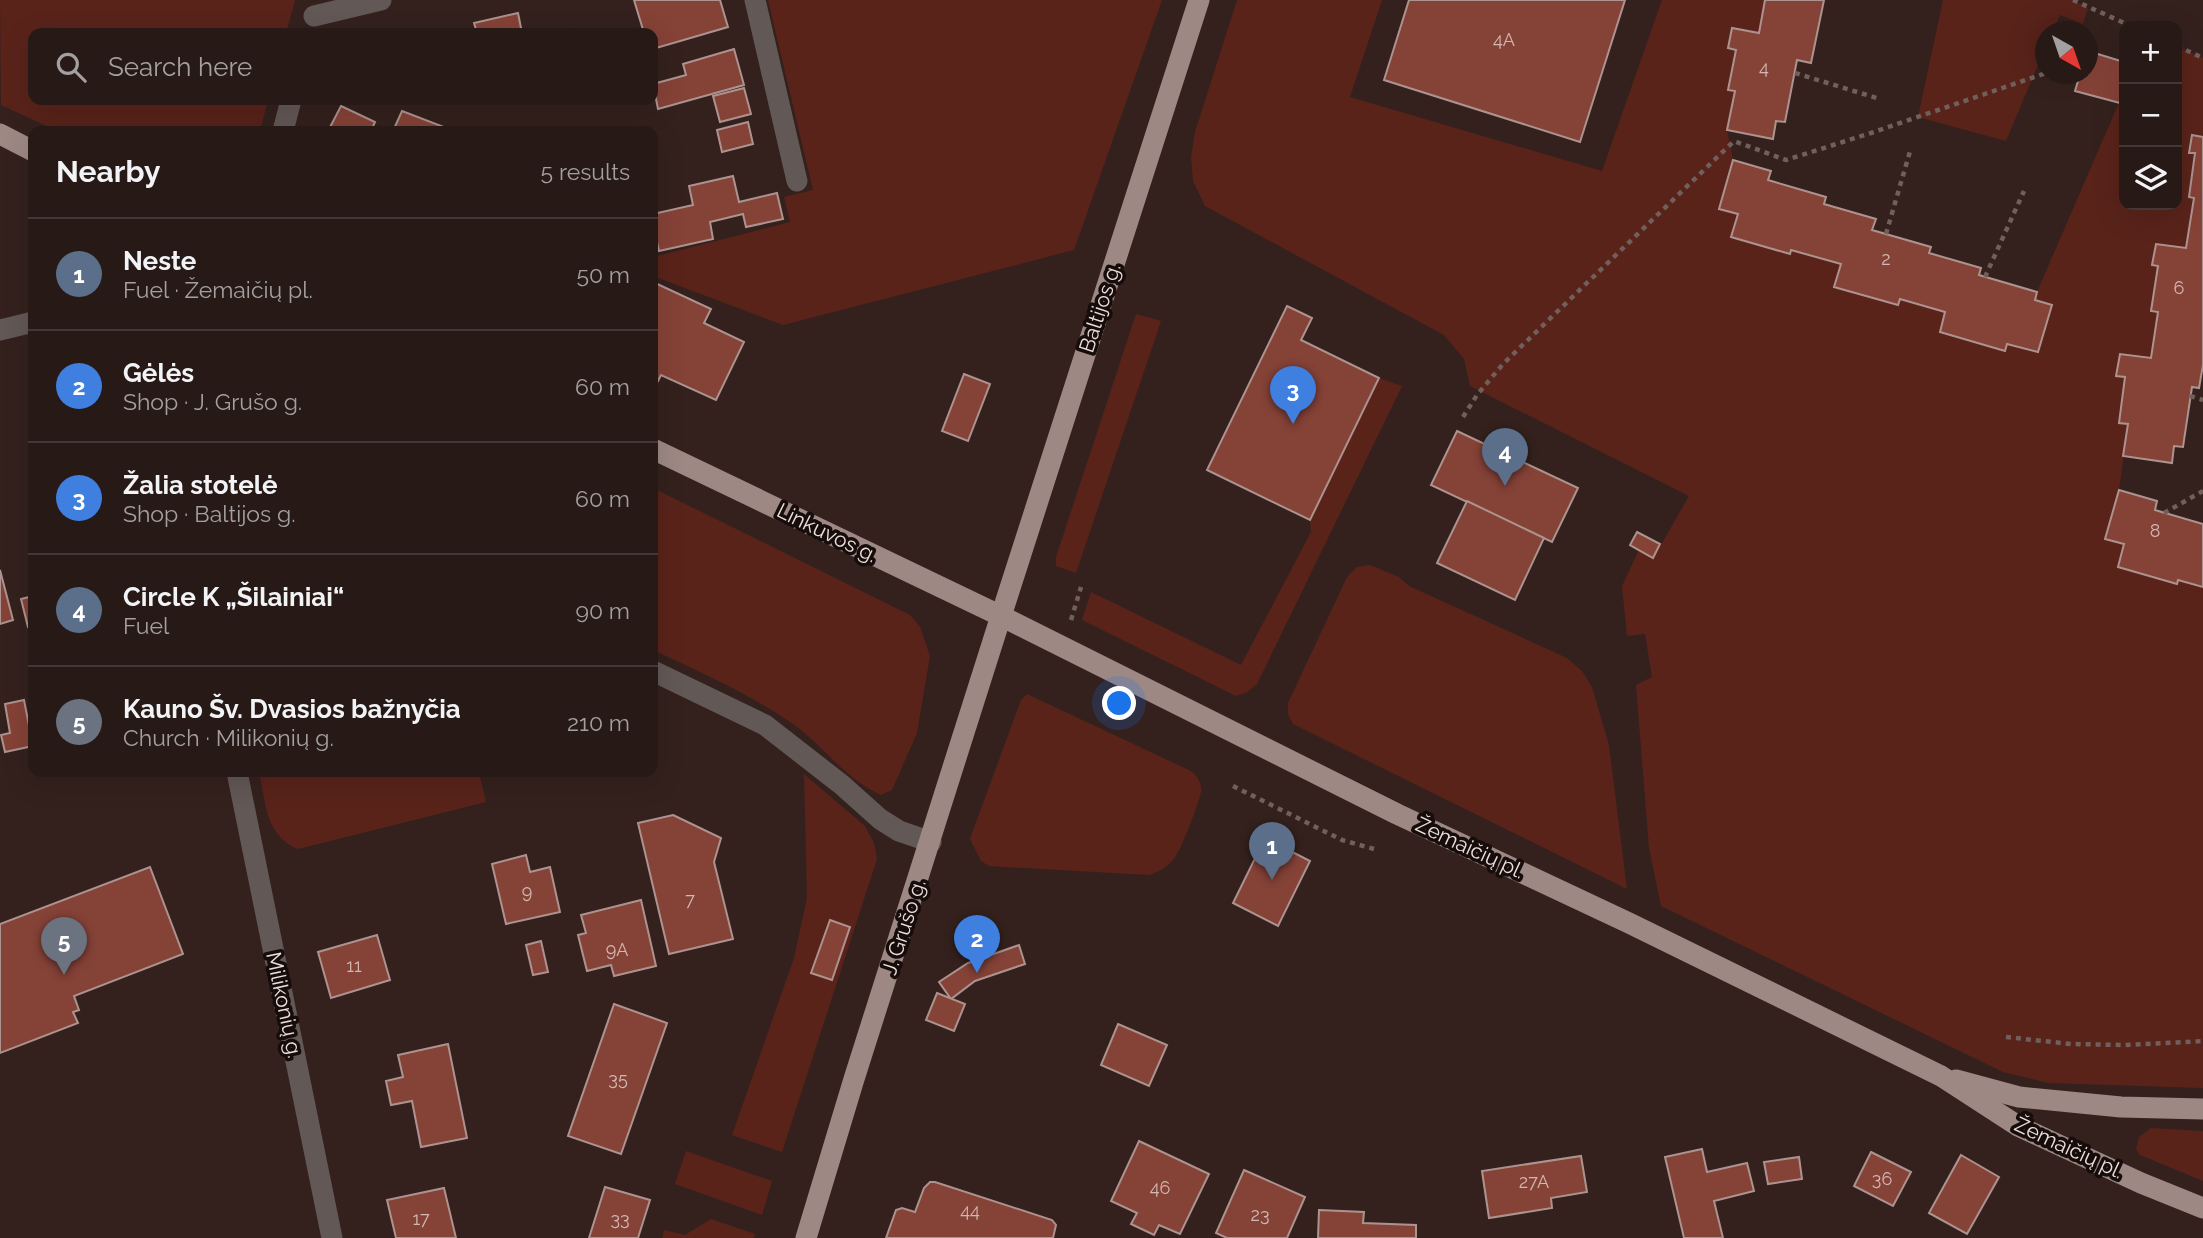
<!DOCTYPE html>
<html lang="en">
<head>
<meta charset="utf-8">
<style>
	:root { --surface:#271916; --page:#332623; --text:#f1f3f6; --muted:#a4a0a1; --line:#433835; --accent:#b45309 }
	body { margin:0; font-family:Raleway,sans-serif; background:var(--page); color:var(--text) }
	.controls { position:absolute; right:21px; top:21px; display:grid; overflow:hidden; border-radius:14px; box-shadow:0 7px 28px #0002 }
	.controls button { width:63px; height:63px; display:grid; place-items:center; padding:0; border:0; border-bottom:2px solid var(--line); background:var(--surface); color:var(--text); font:35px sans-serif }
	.compass { position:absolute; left:2035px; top:21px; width:63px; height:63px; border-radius:50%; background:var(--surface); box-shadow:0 7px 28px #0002; rotate:140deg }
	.you { position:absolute; left:1120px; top:704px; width:24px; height:24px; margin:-18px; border:5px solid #fff; border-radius:50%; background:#1a73e8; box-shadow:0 0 0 10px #1a73e833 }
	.badge { display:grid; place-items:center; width:46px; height:46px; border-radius:50%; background:var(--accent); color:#fff; font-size:23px; font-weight:700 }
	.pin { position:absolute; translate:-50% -58px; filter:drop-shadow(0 2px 4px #0008) }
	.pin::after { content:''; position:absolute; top:37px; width:24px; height:21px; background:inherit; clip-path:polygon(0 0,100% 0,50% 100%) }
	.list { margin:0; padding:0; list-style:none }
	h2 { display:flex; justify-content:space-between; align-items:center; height:91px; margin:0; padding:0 28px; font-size:30px }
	h2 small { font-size:23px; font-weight:400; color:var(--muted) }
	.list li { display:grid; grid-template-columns:46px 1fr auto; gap:21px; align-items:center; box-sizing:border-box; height:112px; padding:0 28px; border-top:2px solid var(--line) }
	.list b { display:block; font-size:26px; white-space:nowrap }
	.list p { margin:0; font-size:23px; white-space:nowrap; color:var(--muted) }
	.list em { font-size:23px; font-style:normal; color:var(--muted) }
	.icon { flex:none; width:38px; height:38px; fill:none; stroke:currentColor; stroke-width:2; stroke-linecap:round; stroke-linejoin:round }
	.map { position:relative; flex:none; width:2203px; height:1238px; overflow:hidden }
	.search { position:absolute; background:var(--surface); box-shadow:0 7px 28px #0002; left:28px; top:28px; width:630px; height:77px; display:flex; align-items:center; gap:18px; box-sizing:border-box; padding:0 24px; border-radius:14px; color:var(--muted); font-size:26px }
	.panel { position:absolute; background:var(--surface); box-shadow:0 7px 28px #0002; left:28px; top:126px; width:630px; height:651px; border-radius:14px }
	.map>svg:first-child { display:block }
</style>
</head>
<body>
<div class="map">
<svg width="2203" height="1238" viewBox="0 0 2203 1238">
	<rect width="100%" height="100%" fill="#34211d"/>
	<!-- green -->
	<g fill="#59231a">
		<polygon points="0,0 295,0 286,33 33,33 33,100 268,100 260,131 57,131 1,105"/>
		<polygon points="768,0 1162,0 1074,250 783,325 653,276 653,257 790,222 784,197 813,190"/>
		<polygon points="1237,0 1382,0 1350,97 1602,171 1662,0 1765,0 1759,33 1732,28 1728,48 1736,50 1728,89 1735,91 1727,130 1733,160 1719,208 1738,214 1732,237 1789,254 1791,250 1841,264 1834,286 1898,305 1900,299 1945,312 1940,332 2005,350 2007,344 2038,352 2052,305 2035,300 2037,292 2124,91 2124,205 2177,205 2177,46 2203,58 2203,137 2192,136 2189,153 2195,153 2189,196 2194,198 2186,248 2156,245 2153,265 2158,266 2158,312 2151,358 2120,354 2117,376 2125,377 2119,422 2128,424 2119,490 2124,544 2118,567 2176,584 2178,580 2203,587 2203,1088 2048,1083 2003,1072 1661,906 1649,848 1636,685 1652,677 1645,634 1627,636 1622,586 1639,550 1654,557 1689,496 1470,386 1464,359 1444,335 1205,206 1193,181 1191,157 1195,132"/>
		<polygon points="1943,0 2073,0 2088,8 2083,24 2060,15 2053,31 2046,32 2045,48 2006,141 1918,117"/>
		<polygon points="1136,314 1161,321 1076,573 1056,566 1056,557"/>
		<polygon points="1379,378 1402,386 1257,684 1247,692 1236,696 1082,620 1091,592 1241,665 1311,532 1310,520"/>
		<path d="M653,488L910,615L920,627L930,656L917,733L892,790L881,795C848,781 825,748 797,727C753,695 702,673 653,650Z"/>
		<polygon points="1370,565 1399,577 1409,586 1567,658 1582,671 1592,687 1609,745 1627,889 1293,724 1288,714 1288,703 1347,577 1357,567"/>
		<path d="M1027,694L1193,772C1198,778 1202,784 1201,792C1198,805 1181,851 1173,860C1166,868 1158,872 1149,875L989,866L981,861L970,839L972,833L1021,700Z"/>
		<path d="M259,772H479L486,802L298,849C265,836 266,803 259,772Z"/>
		<polygon points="804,774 865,826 874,843 877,859 782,1152 732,1135 794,958 807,898"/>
		<polygon points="2151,1128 2203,1131 2203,1181 2140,1155 2136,1149 2139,1137"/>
		<polygon points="686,1151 772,1181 762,1215 675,1184"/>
		<polygon points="711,1219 755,1234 754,1238 662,1238 664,1230 685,1235"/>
	</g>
	<!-- building -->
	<g fill="#854237" stroke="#ad938f" stroke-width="2">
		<polygon points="634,0 720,0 728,27 653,49 653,33 644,33"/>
		<polygon points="1409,0 1625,0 1580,142 1384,80"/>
		<polygon points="1765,0 1824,0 1811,63 1797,60 1785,122 1776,121 1773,139 1727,130 1735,91 1728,90 1736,50 1728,48 1732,28 1759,33"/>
		<polygon points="518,13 522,33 477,33 474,23"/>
		<polygon points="570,29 571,33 549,33"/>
		<polygon points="734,49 744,85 658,109 653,84 686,75 683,64"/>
		<polygon points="2088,51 2124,62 2124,91 2120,103 2075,91 2080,74 2088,74"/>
		<polygon points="744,88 751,114 720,122 713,96"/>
		<polygon points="341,106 375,122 371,131 328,131"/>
		<polygon points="402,111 444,127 443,131 393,131"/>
		<polygon points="748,122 753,144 722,152 717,130"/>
		<polygon points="2192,135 2203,137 2203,365 2199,388 2192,387 2183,447 2174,446 2172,463 2123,456 2128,424 2119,423 2125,377 2116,376 2120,354 2151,358 2158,312 2151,311 2158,266 2152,265 2156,244 2186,248 2194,198 2189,197 2195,153 2189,153"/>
		<polygon points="1733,160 1771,171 1768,180 1826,197 1824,204 1876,219 1872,230 1931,247 1929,253 1981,268 1979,275 2037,292 2035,300 2052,305 2038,352 2007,344 2005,351 1940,332 1945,312 1900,299 1898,305 1834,287 1841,264 1791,250 1790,254 1731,237 1738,214 1719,209"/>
		<polygon points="733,176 739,202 777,193 783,219 746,227 743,214 710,222 713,239 659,251 653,224 653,214 693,205 689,186"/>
		<polygon points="653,282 711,309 704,323 744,342 716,400 661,375 658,381 653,378"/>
		<polygon points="1287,306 1312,318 1301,340 1379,378 1310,520 1207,470"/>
		<polygon points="964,374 990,384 968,441 942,431"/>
		<polygon points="1457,431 1578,488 1552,542 1431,485"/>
		<polygon points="2119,490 2157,501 2155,510 2203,524 2203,587 2178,580 2177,584 2118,567 2124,544 2105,539"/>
		<polygon points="1467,501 1544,538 1515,600 1437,563"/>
		<polygon points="1637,532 1660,544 1653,558 1630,545"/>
		<polygon points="0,570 13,620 0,624"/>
		<polygon points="33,596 33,626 28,627 21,599"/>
		<polygon points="24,700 33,746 5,752 1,735 10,733 5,704"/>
		<polygon points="673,815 721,838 714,862 733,939 669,954 638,823"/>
		<polygon points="1265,838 1310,861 1278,926 1233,903"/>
		<polygon points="526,855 530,872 550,867 560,912 506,924 492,864"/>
		<polygon points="150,867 183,954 74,996 79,1010 73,1012 78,1023 0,1053 0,924"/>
		<polygon points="641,900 656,966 614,976 611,965 587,971 578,935 586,933 581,915"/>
		<polygon points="830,920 850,927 832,980 811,973"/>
		<polygon points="377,935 390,980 331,998 318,952"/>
		<polygon points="541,941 548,972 533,975 526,945"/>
		<polygon points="1019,945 1025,964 975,981 951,999 939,982 968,963"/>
		<polygon points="937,993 965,1004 954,1031 926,1020"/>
		<polygon points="614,1004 667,1023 621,1154 568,1136"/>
		<polygon points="1118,1024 1167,1045 1149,1086 1101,1065"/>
		<polygon points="448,1044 467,1138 421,1147 412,1101 391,1105 386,1081 403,1077 398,1055"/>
		<polygon points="1139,1141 1209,1174 1180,1234 1159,1225 1154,1235 1131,1224 1137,1213 1111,1201"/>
		<polygon points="1702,1149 1707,1172 1747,1163 1754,1191 1714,1201 1723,1238 1684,1238 1665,1157"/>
		<polygon points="1871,1152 1911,1172 1893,1206 1854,1186"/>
		<polygon points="1961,1155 1999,1177 1967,1234 1929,1213"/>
		<polygon points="1581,1156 1587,1192 1551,1198 1552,1208 1489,1218 1482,1171"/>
		<polygon points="1799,1157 1802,1179 1768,1184 1764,1162"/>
		<polygon points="1244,1170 1305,1197 1287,1238 1227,1238 1216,1233"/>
		<polygon points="930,1182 935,1182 1052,1220 1056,1225 1053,1238 886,1238 896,1210 902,1208 915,1212 924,1188"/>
		<polygon points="605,1187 650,1200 638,1238 589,1238"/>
		<polygon points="444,1188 456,1238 396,1238 387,1200"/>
		<polygon points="1319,1210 1364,1212 1363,1223 1416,1225 1416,1238 1318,1238"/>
	</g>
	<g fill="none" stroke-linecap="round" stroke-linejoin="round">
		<!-- path -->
		<g stroke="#715f5c" stroke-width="4.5" stroke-dasharray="5 5" stroke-linecap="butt">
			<polyline points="2073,0 2131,26"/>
			<polyline points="2177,46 2203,58"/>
			<polyline points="1795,73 1880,99"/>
			<polyline points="1886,234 1911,148"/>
			<polyline points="1985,277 2024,191"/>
			<polyline points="2190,396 2203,400"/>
			<polyline points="1463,417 1477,395 1503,364 1734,141 1786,160 1871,133 2046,73"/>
			<polyline points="2164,513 2203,491"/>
			<polyline points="1071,620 1081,587"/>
			<polyline points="1233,786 1342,840 1374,849"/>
			<polyline points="2006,1037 2071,1044 2125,1045 2203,1041"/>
		</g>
		<!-- minor -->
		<g stroke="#625855" stroke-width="21">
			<polyline points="755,0 797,181"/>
			<polyline points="314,16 381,0"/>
			<polyline points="283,131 291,100"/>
			<polyline points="0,330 33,322"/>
			<polyline points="653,671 765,725 842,785 880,819 899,831 931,842"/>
			<polyline points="237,772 332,1238"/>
		</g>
		<!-- major -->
		<g stroke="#9d8884" stroke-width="21">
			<polyline points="0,134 33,151"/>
			<polyline points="653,449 1001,616 1397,814 1629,923 1941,1076 2018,1126 2141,1183 2203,1208"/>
			<polyline points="1956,1080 2019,1097 2121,1107 2203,1109"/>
			<polyline points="806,1238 854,1079 1001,616 1199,0"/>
		</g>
	</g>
	<g text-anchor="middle" stroke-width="7" stroke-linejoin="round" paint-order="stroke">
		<!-- number labels -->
		<g font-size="18" fill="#d2b7b3">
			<text x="1504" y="46">4A</text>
			<text x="1764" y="74">4</text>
			<text x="1886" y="265">2</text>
			<text x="2179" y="294">6</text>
			<text x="2155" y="537">8</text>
			<text x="527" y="898">9</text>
			<text x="690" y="906">7</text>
			<text x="617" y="956">9A</text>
			<text x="354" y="972">11</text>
			<text x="618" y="1085">35</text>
			<text x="1882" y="1185">36</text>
			<text x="1534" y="1188">27A</text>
			<text x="1160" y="1194">46</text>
			<text x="970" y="1217">44</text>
			<text x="1260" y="1221">23</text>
			<text x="421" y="1225">17</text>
			<text x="620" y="1225">33</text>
		</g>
		<!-- street labels -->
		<g font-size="21" fill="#ecdedc" stroke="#160d0b">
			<text transform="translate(1100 308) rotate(-72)" y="7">Baltijos g.</text>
			<text transform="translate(827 533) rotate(26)" y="7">Linkuvos g.</text>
			<text transform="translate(1470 848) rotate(25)" y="7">Žemaičių pl.</text>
			<text transform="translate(904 927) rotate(-72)" y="7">J. Grušo g.</text>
			<text transform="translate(284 1005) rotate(78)" y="7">Milikonių g.</text>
			<text transform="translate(2069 1148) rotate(25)" y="7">Žemaičių pl.</text>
		</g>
	</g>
</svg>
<div class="controls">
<button>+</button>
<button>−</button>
<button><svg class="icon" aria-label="layers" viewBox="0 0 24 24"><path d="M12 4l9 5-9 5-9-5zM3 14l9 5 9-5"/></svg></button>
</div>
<svg class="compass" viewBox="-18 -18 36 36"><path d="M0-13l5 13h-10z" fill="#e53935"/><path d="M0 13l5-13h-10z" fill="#a4a0a1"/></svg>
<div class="you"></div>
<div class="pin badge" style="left:1272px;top:880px;background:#5c6f8a">1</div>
<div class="pin badge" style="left:977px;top:973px;background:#3f7fe0">2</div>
<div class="pin badge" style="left:1293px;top:424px;background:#3f7fe0">3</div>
<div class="pin badge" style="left:1505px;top:486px;background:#5c6f8a">4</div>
<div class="pin badge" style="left:64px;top:975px;background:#6b7280">5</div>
<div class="search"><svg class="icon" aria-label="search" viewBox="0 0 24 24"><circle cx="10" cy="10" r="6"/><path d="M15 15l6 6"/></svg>Search here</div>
<section class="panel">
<h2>Nearby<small>5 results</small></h2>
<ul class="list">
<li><span class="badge" style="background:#5c6f8a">1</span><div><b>Neste</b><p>Fuel · Žemaičių pl.</p></div><em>50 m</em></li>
<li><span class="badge" style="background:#3f7fe0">2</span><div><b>Gėlės</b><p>Shop · J. Grušo g.</p></div><em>60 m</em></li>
<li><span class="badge" style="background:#3f7fe0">3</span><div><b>Žalia stotelė</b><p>Shop · Baltijos g.</p></div><em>60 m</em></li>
<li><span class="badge" style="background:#5c6f8a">4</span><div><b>Circle K „Šilainiai“</b><p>Fuel</p></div><em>90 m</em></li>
<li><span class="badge" style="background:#6b7280">5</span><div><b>Kauno Šv. Dvasios bažnyčia</b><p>Church · Milikonių g.</p></div><em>210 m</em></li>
</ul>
</section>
</div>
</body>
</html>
